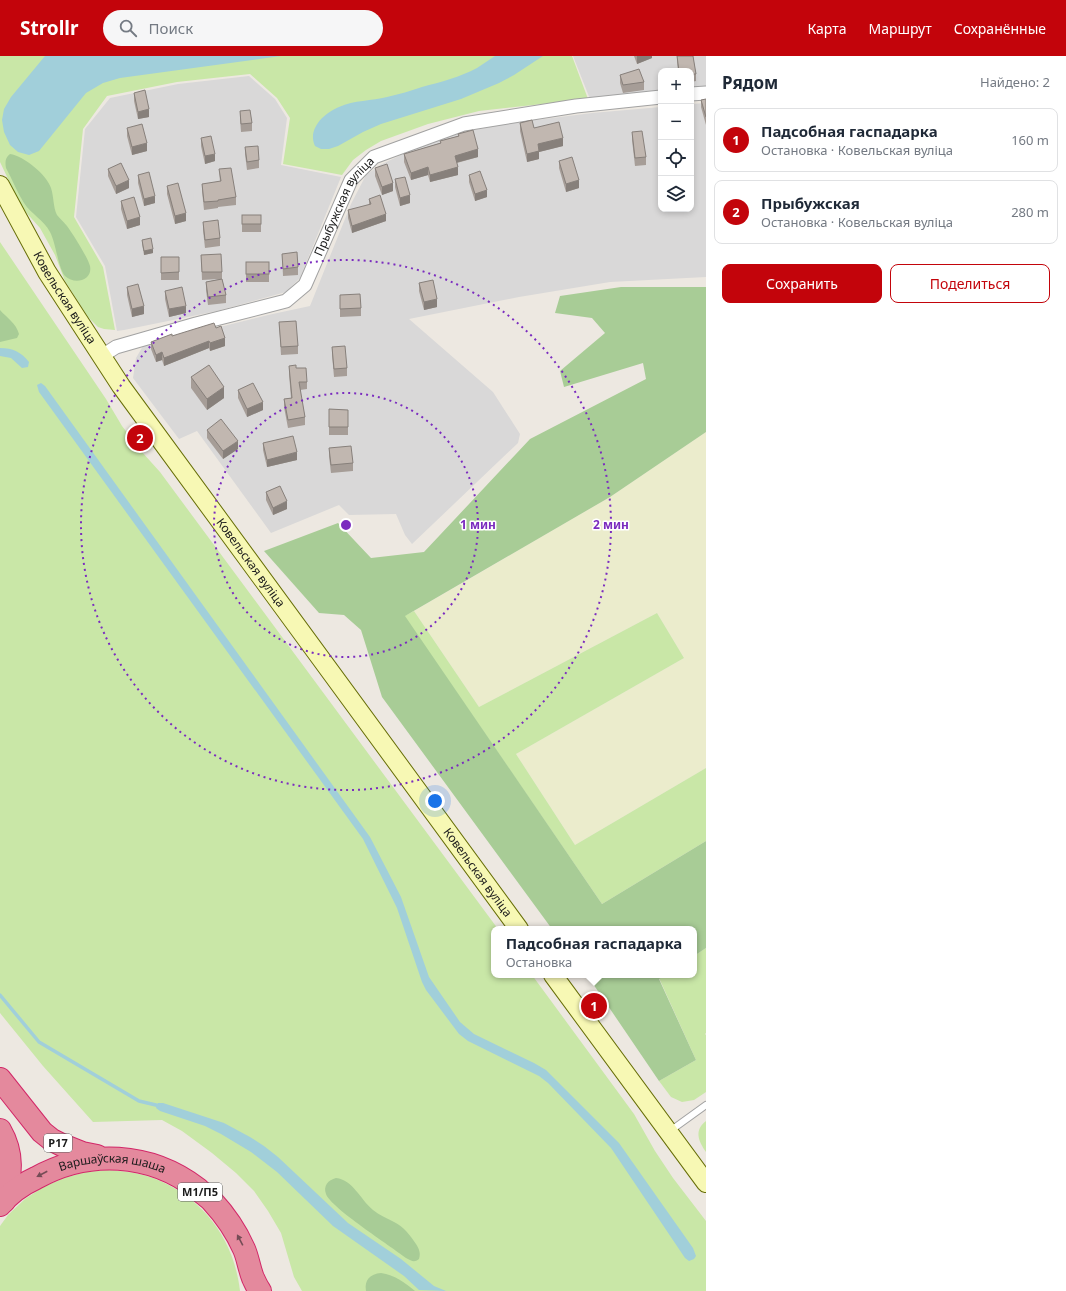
<!DOCTYPE html>
<html lang="ru">
<head>
<meta charset="utf-8">
<style>
	:root { --surface:#fff; --page:#f6f6f7; --text:#1f2937; --muted:#747a83; --line:#e0e1e3; --accent:#c3040b }
	body { margin:0; font-family:"Noto Sans",sans-serif; background:var(--page); color:var(--text) }
	.controls { position:absolute; right:12px; top:12px; display:grid; overflow:hidden; border-radius:8px; box-shadow:0 2px 6px #0003 }
	.controls button { width:36px; height:36px; display:grid; place-items:center; padding:0; border:0; border-bottom:1px solid var(--line); background:var(--surface); color:var(--text); font:20px sans-serif }
	.you { position:absolute; left:435px; top:745px; width:14px; height:14px; margin:-10px; border:3px solid #fff; border-radius:50%; background:#1a73e8; box-shadow:0 0 0 6px #1a73e833 }
	.badge { display:grid; place-items:center; width:26px; height:26px; border-radius:50%; background:var(--accent); color:#fff; font-size:13px; font-weight:700 }
	.pin { position:absolute; translate:-50% -50%; border:2px solid #fff; box-shadow:0 1px 4px #0006 }
	.popup { position:absolute; left:491px; top:870px; width:206px; height:52px; box-sizing:border-box; display:grid; place-content:center; border-radius:8px; background:var(--surface); filter:drop-shadow(0 1px 3px #0005); font-size:13px; white-space:nowrap; color:var(--muted) }
	.popup b { font-size:15px; color:var(--text) }
	.popup::after { content:''; position:absolute; left:50%; top:100%; margin-left:-8px; border:8px solid transparent; border-top-color:var(--surface) }
	.list { margin:0; padding:0; list-style:none }
	h2 { display:flex; justify-content:space-between; align-items:center; height:52px; margin:0; padding:0 16px; font-size:17px }
	h2 small { font-size:13px; font-weight:400; color:var(--muted) }
	.list li { display:grid; grid-template-columns:26px 1fr auto; gap:12px; align-items:center; box-sizing:border-box; height:64px; margin:0 8px 8px; padding:0 8px; border:1px solid var(--line); border-radius:8px }
	.list b { display:block; font-size:15px; white-space:nowrap }
	.list p { margin:0; font-size:13px; white-space:nowrap; color:var(--muted) }
	.list em { font-size:13px; font-style:normal; color:var(--muted) }
	.actions { display:flex; gap:8px; padding:12px 16px }
	.actions a { flex:1; padding:9px 0; border:1px solid var(--accent); border-radius:8px; text-align:center; font-size:14px; color:var(--accent) }
	.actions .main { background:var(--accent); color:#fff }
	.icon { flex:none; width:22px; height:22px; fill:none; stroke:currentColor; stroke-width:2; stroke-linecap:round; stroke-linejoin:round }
	.map { position:relative; flex:none; width:706px; height:1235px; overflow:hidden }
	header { display:flex; align-items:center; gap:24px; box-sizing:border-box; height:56px; padding:0 20px; background:var(--accent); color:#fff }
	header strong { font-size:19px }
	nav { display:flex; gap:22px; margin-inline-start:auto; font-size:14px }
	.search { width:280px; height:36px; background:var(--page); display:flex; align-items:center; gap:10px; box-sizing:border-box; padding:0 14px; border-radius:22px; color:var(--muted); font-size:15px }
	main { display:flex }
	aside { flex:1; background:var(--surface) }
	.map>svg:first-child { display:block }
</style>
</head>
<body>
<header>
<strong>Strollr</strong>
<div class="search"><svg class="icon" aria-label="search" viewBox="0 0 24 24"><circle cx="10" cy="10" r="6"/><path d="M15 15l6 6"/></svg>Поиск</div>
<nav><a>Карта</a><a>Маршрут</a><a>Сохранённые</a></nav>
</header>
<main>
<div class="map">
<svg width="706" height="1235" viewBox="0 0 706 1235">
	<rect width="100%" height="100%" fill="#ede8e1"/>
	<!-- residential -->
	<g fill="#d9d8d8">
		<polygon points="573,0 706,0 706,31 691,33 691,15 661,15 661,37 590,43"/>
		<polygon points="249,20 275,43 287,62 281,109 341,121 300,222 286,236 217,255 124,274 117,275 105,210 76,161 85,73 110,42 178,28"/>
		<polygon points="706,47 706,221 610,226 519,241 409,263 493,336 520,378 518,387 412,488 405,479 396,458 349,459 339,449 271,477 197,375 179,383 133,322 136,302 143,290 268,259 310,250 351,148 366,119 380,109 418,91 459,77 505,68 592,57 661,51 661,153 691,153 691,48"/>
	</g>
	<!-- farmland -->
	<polygon fill="#ebeccc" points="706,376 706,712 575,789 516,698 684,602 657,557 479,651 414,555 610,441"/>
	<!-- grass -->
	<g fill="#c9e7a7">
		<polygon points="0,0 572,0 588,43 479,55 428,68 381,85 366,94 353,104 342,119 283,108 290,62 277,42 250,18 177,26 107,40 83,73 74,161 103,211 115,274 104,273 98,271 88,261 65,225 55,199 40,172 23,153 19,146 0,106"/>
		<polygon points="0,186 106,343 122,370 142,396 160,416 498,873 494,873 494,919 532,919 634,1058 655,1095 673,1122 706,1165 706,1235 302,1235 294,1221 281,1177 268,1155 254,1135 236,1117 212,1097 182,1075 162,1064 93,1066 43,1010 0,957"/>
		<polygon points="414,555 479,651 657,557 684,602 516,698 575,789 706,712 706,785 602,848 404,560"/>
		<polygon points="706,892 706,977 705,978 706,979 706,1036 694,1044 682,1046 671,1041 659,1025 696,1004 659,922 665,919 694,919 694,900"/>
		<path d="M706,1065V1096C698,1085 694,1074 706,1065Z"/>
		<path d="M108,1114C124,1115 139,1117 153,1122C203,1141 234,1183 240,1235H0V1170L8,1159L25,1143L43,1131L64,1122L86,1116Z"/>
	</g>
	<!-- forest -->
	<g fill="#a8cc96">
		<path d="M10,98C24,100 47,119 51,132C54,141 53,151 57,159C60,163 64,166 67,170C73,178 88,202 90,210C93,225 74,229 65,220C58,212 56,187 50,176C44,164 31,158 24,147C17,136 12,123 6,112C5,106 5,102 10,98Z"/>
		<polygon points="621,231 706,231 706,376 610,441 405,560 602,848 706,785 706,892 694,900 694,873 552,873 382,641 361,574 344,559 319,557 264,495 338,467 371,502 424,496 530,383 646,323 643,307 564,331 560,315 605,277 592,262 555,257 560,240"/>
		<path d="M0,254C7,262 16,267 19,278L17,282L0,286Z"/>
		<polygon points="587,919 665,919 659,923 696,1004 659,1025"/>
		<path d="M336,1122C353,1124 360,1143 373,1154C379,1159 387,1162 394,1166C404,1171 410,1179 416,1188C419,1193 421,1197 419,1203C414,1207 412,1205 406,1202C391,1190 331,1152 326,1138C323,1130 328,1124 336,1122Z"/>
		<path d="M381,1217C395,1219 404,1226 415,1235H366C364,1224 370,1218 381,1217Z"/>
	</g>
	<!-- water -->
	<g fill="#a1cfda">
		<polygon points="45,0 281,0 120,22 103,27 86,37 39,95 29,99 18,96 10,89 4,76 2,64 4,53 11,41"/>
		<path d="M495,0H543L514,19L499,27L461,43L381,68L363,76L338,90L329,93H321L315,90C307,73 324,57 339,51C354,44 372,45 387,41C399,38 411,35 422,31C441,26 460,21 477,12C483,8 489,4 495,0Z"/>
		<path d="M0,292C13,292 21,296 29,306L28,311L22,312L11,302L0,300Z"/>
		<polygon points="41,327 45,330 370,781 401,841 429,921 460,966 474,978 534,1007 546,1014 619,1087 693,1192 696,1200 694,1203 689,1205 685,1202 611,1092 548,1027 539,1020 468,985 459,978 426,934 422,926 397,852 363,783 39,336 37,329"/>
		<polygon points="158,1047 163,1047 224,1067 250,1081 264,1090 278,1101 348,1167 401,1203 434,1230 446,1235 419,1234 404,1220 333,1170 277,1116 251,1096 221,1078 205,1070 160,1055 156,1052"/>
	</g>
	<g fill="none" stroke-linecap="round" stroke-linejoin="round">
		<!-- stream -->
		<polyline stroke="#a1cfda" stroke-width="3.5" points="0,939 39,986 139,1045 160,1050"/>
		<defs>
			<polyline id="lane" points="670,1075 706,1049"/>
			<g id="street">
				<polyline points="691,38 706,37"/>
				<path id="s1" d="M102,300L116,291L196,268L286,245L305,229L351,124L374,101L464,68L576,50L661,41"/>
			</g>
			<g id="secondary">
				<path id="s2" d="M0,129L47,216L121,330L519,873"/>
				<polyline points="553,919 706,1127"/>
			</g>
			<g id="highway">
				<polyline points="0,1023 42,1076 52,1084 62,1089 82,1097 97,1100"/>
				<path d="M0,1074C14,1098 11,1119 4,1145"/>
				<path id="s3" d="M0,1149C9,1138 23,1128 36,1122C88,1093 150,1096 198,1133C202,1137 208,1141 212,1145C225,1159 236,1175 244,1193C248,1202 249,1212 253,1222C255,1226 257,1231 260,1235"/>
			</g>
		</defs>
		<!-- lane casing -->
		<use href="#lane" stroke="#a2a2a2" stroke-width="8"/>
		<!-- street casing -->
		<use href="#street" stroke="#a2a2a2" stroke-width="15"/>
		<!-- secondary casing -->
		<use href="#secondary" stroke="#676e07" stroke-width="20"/>
		<!-- highway casing -->
		<use href="#highway" stroke="#d22768" stroke-width="24"/>
		<!-- lane -->
		<use href="#lane" stroke="#fff" stroke-width="6"/>
		<!-- street -->
		<use href="#street" stroke="#fff" stroke-width="13"/>
		<!-- secondary -->
		<use href="#secondary" stroke="#f7f8b4" stroke-width="18"/>
		<!-- highway -->
		<use href="#highway" stroke="#e4899d" stroke-width="22"/>
	</g>
	<!-- wall -->
	<g fill="#a69d97">
		<polygon points="634,0 652,0 652,2 637,8"/>
		<polygon points="677,0 693,0 696,18 696,25 691,26 691,15 678,15 677,6"/>
		<polygon points="620,19 644,26 644,34 623,37 620,27"/>
		<polygon points="134,37 149,61 138,63 134,45"/>
		<polygon points="706,43 706,69 701,51 701,44"/>
		<polygon points="240,55 252,67 252,75 241,76 240,63"/>
		<polygon points="520,67 534,72 563,90 539,96 539,103 527,106 520,75"/>
		<polygon points="127,72 147,95 132,99 127,80"/>
		<polygon points="632,76 646,101 646,109 635,110 632,84"/>
		<polygon points="458,78 478,101 457,107 458,119 430,126 428,119 411,124 404,106 404,98 440,87 440,85 458,80"/>
		<polygon points="201,82 215,105 205,108 201,90"/>
		<polygon points="245,91 259,104 259,112 247,114 245,98"/>
		<polygon points="559,105 579,132 566,136 559,112"/>
		<polygon points="375,112 393,135 382,139 375,120"/>
		<polygon points="108,113 129,132 116,138 108,120"/>
		<polygon points="219,113 236,141 236,149 218,151 218,152 204,154 202,135 202,128 220,126"/>
		<polygon points="138,119 155,147 144,150 138,127"/>
		<polygon points="469,119 487,141 475,145 469,126"/>
		<polygon points="395,123 410,147 400,150 395,131"/>
		<polygon points="167,130 186,165 175,168 167,138"/>
		<polygon points="369,143 386,165 352,177 348,162 348,154 369,149"/>
		<polygon points="121,145 140,169 127,173 121,153"/>
		<rect x="242" y="159" width="19" height="17"/>
		<polygon points="203,166 220,182 220,190 205,192 203,174"/>
		<polygon points="142,184 153,197 144,199 142,188"/>
		<polygon points="282,198 298,211 298,219 283,220"/>
		<polygon points="201,199 222,216 222,223 226,239 226,247 208,249 206,234 206,226 219,223 202,224"/>
		<rect x="161" y="201" width="18" height="23"/>
		<rect x="246" y="206" width="23" height="20"/>
		<polygon points="419,227 437,251 424,254 419,235"/>
		<polygon points="127,231 144,258 132,261 127,239"/>
		<polygon points="165,235 186,257 169,261 165,243"/>
		<polygon points="340,239 361,252 361,260 340,261"/>
		<polygon points="279,266 298,290 298,298 281,299"/>
		<polygon points="216,272 225,290 210,295 209,292 164,310 162,304 156,306 151,293 151,286 172,280"/>
		<polygon points="332,291 347,312 347,320 334,321 332,299"/>
		<polygon points="289,310 296,312 307,326 307,333 300,334 305,361 305,369 288,372 284,351 284,343 291,342 289,318"/>
		<polygon points="191,321 224,342 207,354 191,332"/>
		<polygon points="238,334 263,354 247,361 238,342"/>
		<polygon points="329,353 348,354 348,379 329,379"/>
		<polygon points="207,374 238,393 223,403 207,382"/>
		<polygon points="263,387 297,404 267,411 263,394"/>
		<polygon points="329,392 353,407 353,415 331,417 329,400"/>
		<polygon points="266,436 287,453 273,459 266,444"/>
	</g>
	<!-- shaded-wall -->
	<g fill="#87807b">
		<polygon points="637,0 652,0 652,2 637,8"/>
		<polygon points="149,53 149,61 138,63 138,56"/>
		<polygon points="563,82 563,90 539,96 539,103 527,106 527,98 538,88"/>
		<polygon points="147,87 147,95 132,99 132,91"/>
		<polygon points="478,93 478,101 455,107 455,100"/>
		<polygon points="215,98 215,105 205,108 205,100"/>
		<polygon points="428,111 428,119 411,124 411,117"/>
		<polygon points="458,111 458,119 430,126 430,119"/>
		<polygon points="129,124 129,132 116,138 116,130"/>
		<polygon points="579,124 579,132 566,136 566,128"/>
		<polygon points="393,127 393,135 382,139 382,131"/>
		<polygon points="487,134 487,141 475,145 475,138"/>
		<polygon points="410,139 410,147 400,150 400,142"/>
		<polygon points="155,140 155,147 144,150 144,143"/>
		<polygon points="186,157 186,165 175,168 175,160"/>
		<polygon points="386,158 386,165 352,177 352,170"/>
		<polygon points="140,161 140,169 127,173 127,165"/>
		<polygon points="153,193 153,197 144,199 144,195"/>
		<polygon points="437,243 437,251 424,254 424,246"/>
		<polygon points="144,250 144,258 132,261 132,253"/>
		<polygon points="186,250 186,257 169,261 169,253"/>
		<polygon points="225,282 225,290 210,295 210,287"/>
		<polygon points="209,285 209,292 164,310 164,302"/>
		<polygon points="162,296 162,304 156,306 156,299"/>
		<polygon points="224,331 224,342 207,354 207,343"/>
		<polygon points="263,346 263,354 247,361 247,353"/>
		<polygon points="238,385 238,393 223,403 223,395"/>
		<polygon points="297,396 297,404 267,411 267,404"/>
		<polygon points="287,445 287,453 273,459 273,452"/>
	</g>
	<!-- building -->
	<g fill="#c1b7b0" stroke="#87807b">
		<polygon points="677,0 693,0 696,18 691,18 691,15 679,15"/>
		<polygon points="639,13 644,26 623,29 620,19"/>
		<polygon points="145,34 149,53 138,56 134,37"/>
		<polygon points="706,43 706,61 701,44"/>
		<polygon points="250,54 252,67 241,68 240,55"/>
		<polygon points="532,64 534,72 559,66 563,82 538,88 539,95 527,98 520,67"/>
		<polygon points="142,68 147,87 132,91 127,72"/>
		<polygon points="473,74 478,93 455,100 458,111 430,119 428,111 411,117 404,98 441,87 440,85 459,80 458,78"/>
		<polygon points="642,75 646,101 635,102 632,76"/>
		<polygon points="211,80 215,98 205,100 201,82"/>
		<polygon points="258,90 259,104 247,106 245,91"/>
		<polygon points="572,101 579,124 566,128 559,105"/>
		<polygon points="121,107 129,124 116,130 108,113"/>
		<polygon points="387,108 393,127 382,131 375,112"/>
		<polygon points="231,112 236,141 218,144 218,145 204,146 202,128 221,125 219,113"/>
		<polygon points="480,115 487,134 475,138 469,119"/>
		<polygon points="149,116 155,140 144,143 138,119"/>
		<polygon points="405,121 410,139 400,142 395,123"/>
		<polygon points="178,127 186,157 175,160 167,130"/>
		<polygon points="380,139 386,158 352,170 348,154 371,148 369,143"/>
		<polygon points="134,141 140,161 127,165 121,145"/>
		<rect x="242" y="159" width="19" height="9"/>
		<polygon points="218,164 220,182 205,184 203,166"/>
		<polygon points="151,182 153,193 144,195 142,184"/>
		<polygon points="297,196 298,211 283,213 282,198"/>
		<polygon points="221,198 222,216 202,216 201,199"/>
		<polygon points="161,201 179,201 179,216 161,217"/>
		<rect x="246" y="206" width="23" height="12"/>
		<polygon points="222,223 226,239 208,241 206,226"/>
		<polygon points="433,224 437,243 424,246 419,227"/>
		<polygon points="138,228 144,250 132,253 127,231"/>
		<polygon points="182,231 186,250 169,253 165,235"/>
		<polygon points="360,238 361,252 340,253 340,239"/>
		<polygon points="296,265 298,290 281,291 279,266"/>
		<polygon points="214,267 216,272 221,270 225,282 210,287 209,285 164,302 162,296 156,299 151,286 172,278 172,280"/>
		<polygon points="345,290 347,312 334,313 332,291"/>
		<polygon points="209,309 224,331 207,343 191,321"/>
		<polygon points="296,309 296,312 306,312 307,326 299,326 305,361 288,364 284,343 292,342 289,310"/>
		<polygon points="253,327 263,346 247,353 238,334"/>
		<polygon points="329,353 348,354 348,371 329,371"/>
		<polygon points="221,363 238,385 223,395 207,374"/>
		<polygon points="293,380 297,396 267,404 263,387"/>
		<polygon points="351,390 353,407 331,409 329,392"/>
		<polygon points="280,430 287,445 273,452 266,436"/>
	</g>
	<!-- one-way arrows -->
	<defs><path id="oneway-solid" d="M-6-.8H1V-3.2L6.5 0L1 3.2V.8H-6Z"/></defs>
	<g fill="#754c56">
		<use href="#oneway-solid" transform="translate(42 1118) rotate(152)"/>
		<use href="#oneway-solid" transform="translate(240 1184) rotate(-118)"/>
	</g>
	<!-- distance rings -->
	<g fill="none" stroke="#7b2cbf" stroke-width="2" stroke-dasharray="2 4">
		<circle cx="346" cy="469" r="132"/>
		<circle cx="346" cy="469" r="265"/>
	</g>
	<g text-anchor="middle" stroke-width="3" stroke-linejoin="round" paint-order="stroke">
		<!-- shield labels -->
		<g fill="#fff" stroke="#5f5f5f" stroke-width="1">
			<rect x="44" y="1078" width="28" height="18" rx="3"/>
			<rect x="178" y="1127" width="44" height="18" rx="3"/>
		</g>
		<g font-size="11" font-weight="bold" fill="#1b1b1b">
			<text x="58" y="1091">Р17</text>
			<text x="200" y="1140">М1/П5</text>
		</g>
		<!-- street labels -->
		<g font-size="12" fill="#1b1b1b" stroke="#fff">
			<text dy="4" stroke="none"><textPath href="#s1" startOffset="306">Прыбужская вуліца</textPath></text>
			<text dy="4" stroke="none"><textPath href="#s2" startOffset="130">Ковельская вуліца</textPath></text>
			<text dy="4" stroke="none"><textPath href="#s2" startOffset="454">Ковельская вуліца</textPath></text>
			<text dy="4" stroke="none"><textPath href="#s2" startOffset="838">Ковельская вуліца</textPath></text>
			<text dy="4" stroke="none"><textPath href="#s3" startOffset="125">Варшаўская шаша</textPath></text>
		</g>
	</g>
	<circle cx="346" cy="469" r="6" fill="#7b2cbf" stroke="#fff" stroke-width="2"/>
	<g font-size="12" text-anchor="middle" font-weight="bold" fill="#7b2cbf" stroke="#fff" stroke-width="3" stroke-linejoin="round" paint-order="stroke">
		<text x="478" y="473">1 мин</text>
		<text x="611" y="473">2 мин</text>
	</g>
</svg>
<div class="controls">
<button>+</button>
<button>−</button>
<button><svg class="icon" aria-label="locate" viewBox="0 0 24 24"><circle cx="12" cy="12" r="6"/><path d="M12 2v4M12 18v4M2 12h4M18 12h4"/></svg></button>
<button><svg class="icon" aria-label="layers" viewBox="0 0 24 24"><path d="M12 4l9 5-9 5-9-5zM3 14l9 5 9-5"/></svg></button>
</div>
<div class="you"></div>
<div class="pin badge" style="left:594px;top:950px">1</div>
<div class="popup"><b>Падсобная гаспадарка</b>Остановка</div>
<div class="pin badge" style="left:140px;top:382px">2</div>
</div>
<aside>
<h2>Рядом<small>Найдено: 2</small></h2>
<ul class="list">
<li><span class="badge">1</span><div><b>Падсобная гаспадарка</b><p>Остановка · Ковельская вуліца</p></div><em>160 m</em></li>
<li><span class="badge">2</span><div><b>Прыбужская</b><p>Остановка · Ковельская вуліца</p></div><em>280 m</em></li>
</ul>
<div class="actions"><a class="main">Сохранить</a><a>Поделиться</a></div>
</aside>
</main>
</body>
</html>
